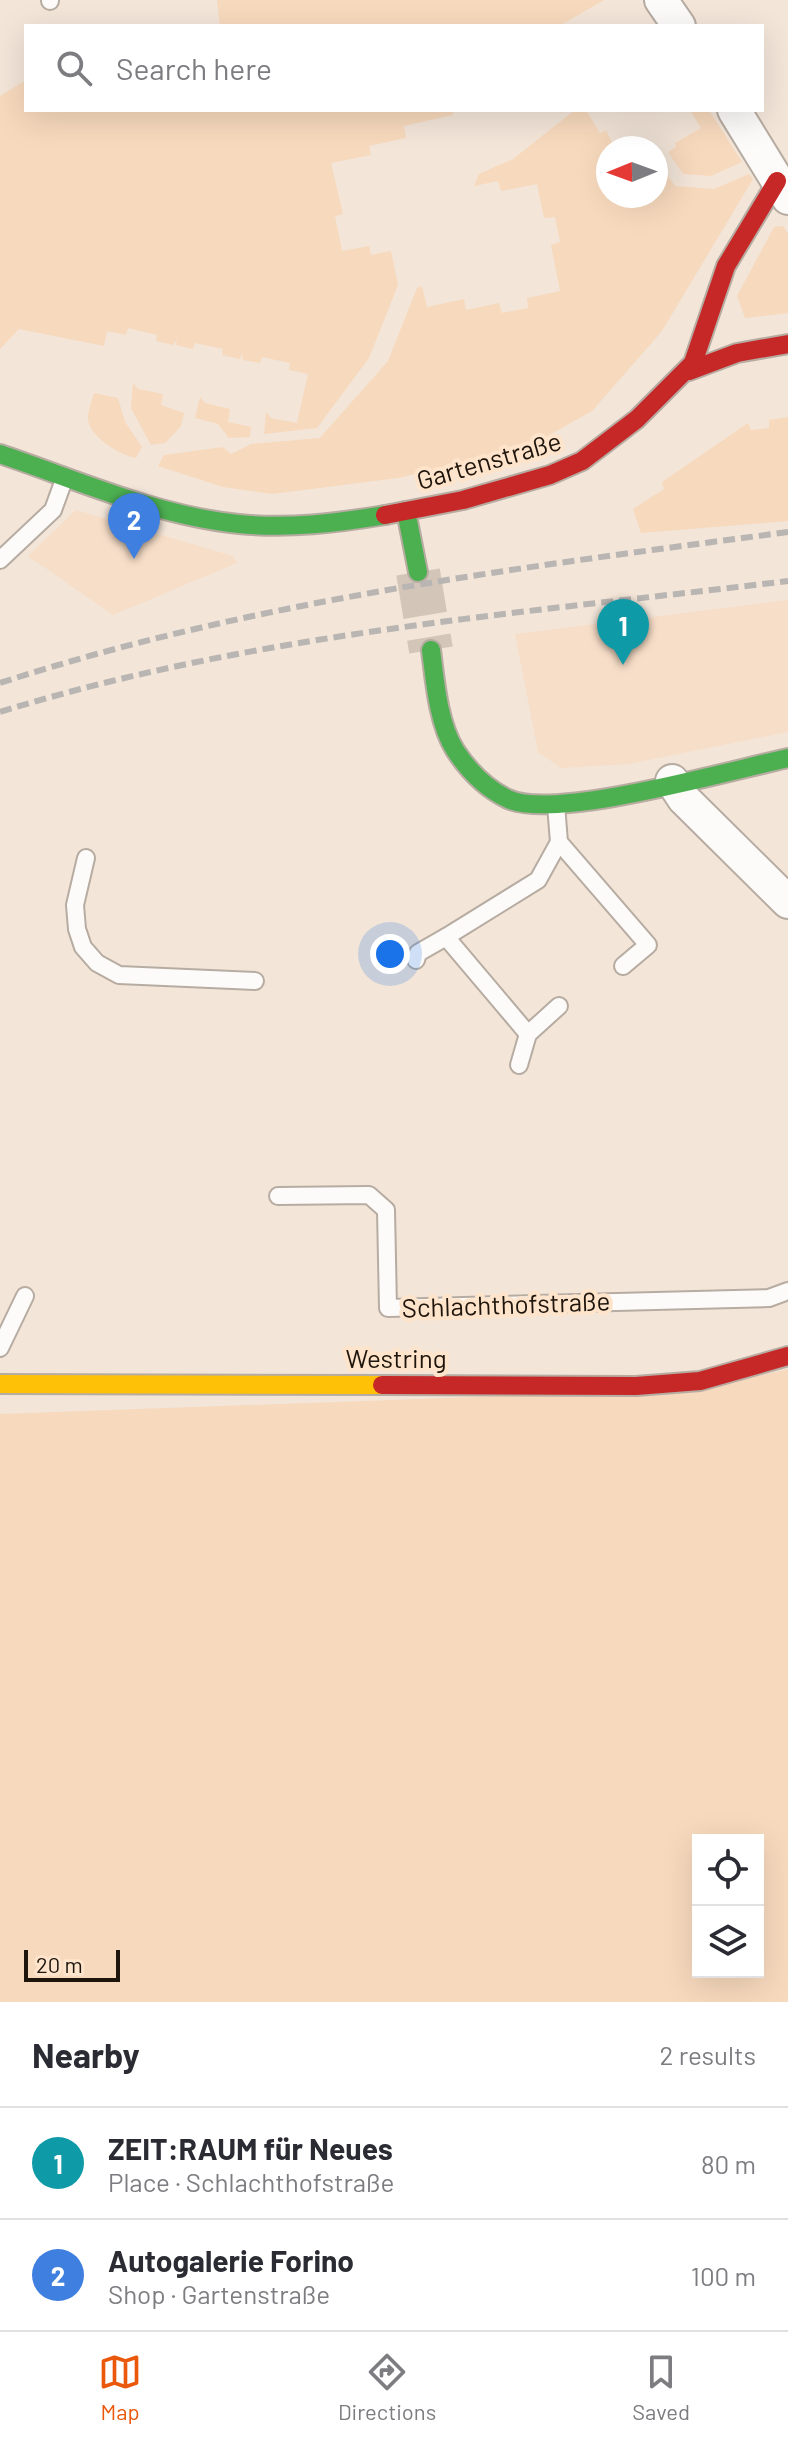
<!DOCTYPE html>
<html lang="en">
<head>
<meta charset="utf-8">
<style>
	:root { --surface:#fff; --page:#f7f7f7; --text:#2b2b33; --muted:#7c7c81; --line:#e1e1e2; --accent:#ea580c }
	body { margin:0; font-family:Barlow,sans-serif; background:var(--page); color:var(--text) }
	.controls { position:absolute; right:24px; bottom:24px; display:grid; overflow:hidden; border-radius:0px; box-shadow:0 8px 32px #0002 }
	.controls button { width:72px; height:72px; display:grid; place-items:center; padding:0; border:0; border-bottom:2px solid var(--line); background:var(--surface); color:var(--text); font:40px sans-serif }
	.compass { position:absolute; left:596px; top:136px; width:72px; height:72px; border-radius:50%; background:var(--surface); box-shadow:0 8px 32px #0002; rotate:269deg }
	.scale { position:absolute; left:24px; bottom:20px; width:96px; box-sizing:border-box; padding-left:8px; border:4px solid #1e150c; border-top:0; font-size:22px; line-height:28px; white-space:nowrap; color:#1e150c; -webkit-text-stroke:6px #ffe4cc; paint-order:stroke }
	.you { position:absolute; left:390px; top:954px; width:28px; height:28px; margin:-20px; border:6px solid #fff; border-radius:50%; background:#1a73e8; box-shadow:0 0 0 12px #1a73e833 }
	.badge { display:grid; place-items:center; width:52px; height:52px; border-radius:50%; background:var(--accent); color:#fff; font-size:26px; font-weight:700 }
	.pin { position:absolute; translate:-50% -66px; filter:drop-shadow(0 2px 4px #0008) }
	.pin::after { content:''; position:absolute; top:42px; width:28px; height:24px; background:inherit; clip-path:polygon(0 0,100% 0,50% 100%) }
	.list { margin:0; padding:0; list-style:none }
	h2 { display:flex; justify-content:space-between; align-items:center; height:104px; margin:0; padding:0 32px; font-size:34px }
	h2 small { font-size:26px; font-weight:400; color:var(--muted) }
	.list li { display:grid; grid-template-columns:52px 1fr auto; gap:24px; align-items:center; box-sizing:border-box; height:112px; padding:0 32px; border-top:2px solid var(--line) }
	.list b { display:block; font-size:30px; white-space:nowrap }
	.list p { margin:0; font-size:26px; white-space:nowrap; color:var(--muted) }
	.list em { font-size:26px; font-style:normal; color:var(--muted) }
	.icon { flex:none; width:44px; height:44px; fill:none; stroke:currentColor; stroke-width:2; stroke-linecap:round; stroke-linejoin:round }
	.map { position:relative; flex:none; width:788px; height:2002px; overflow:hidden }
	.search { position:absolute; background:var(--surface); box-shadow:0 8px 32px #0002; left:24px; right:24px; top:24px; height:88px; display:flex; align-items:center; gap:20px; box-sizing:border-box; padding:0 28px; border-radius:0px; color:var(--muted); font-size:30px }
	.sheet { height:328px; background:var(--surface) }
	nav { display:flex; justify-content:space-around; align-items:center; box-sizing:border-box; height:112px; border-top:2px solid var(--line); background:var(--surface); font-size:22px; color:var(--muted) }
	nav a { display:grid; justify-items:center; gap:4px }
	nav .on { color:var(--accent) }
	.map>svg:first-child { display:block }
</style>
</head>
<body>
<div class="map">
<svg width="788" height="2002" viewBox="0 0 788 2002">
	<rect width="100%" height="100%" fill="#f3e5d8"/>
	<!-- built -->
	<g fill="#f7dec8">
		<polygon points="76,510 233,556 237,563 113,615 28,556"/>
		<polygon points="788,600 788,732 629,764 561,768 538,752 515,634"/>
	</g>
	<!-- green -->
	<g fill="#f7d9bd" fill-rule="evenodd">
		<polygon points="217,0 604,0 559,26 220,26"/>
		<polygon points="26,80 26,110 453,110 453,115 404,126 406,138 369,146 371,155 331,163 343,214 335,216 342,251 369,246 371,255 391,251 398,285 369,358 317,428 264,434 266,412 271,418 297,423 308,374 289,370 290,363 262,357 260,363 243,360 242,353 240,359 222,355 223,349 195,343 193,349 176,345 177,339 173,345 156,341 157,335 128,328 126,335 107,331 104,346 19,329 0,349 0,96"/>
		<polygon points="575,110 586,110 600,133 606,130 615,148 608,148 608,196 656,196 656,159 675,186 714,189 749,174 753,179 662,331 592,411 528,447 398,478 272,494 223,487 158,466 164,455 223,447 231,454 251,444 320,438 388,361 417,288 422,286 427,307 464,299 466,310 499,303 502,313 528,308 527,298 560,291 551,245 560,242 555,217 544,218 537,184 501,191 498,181 474,186 479,174 513,159"/>
		<polygon points="690,110 709,110 742,162 711,176 683,174 668,152 676,147 675,143 701,128"/>
		<polygon points="783,226 788,234 788,313 745,318 737,296 774,227"/>
		<polygon points="133,383 138,389 163,394 161,405 184,413 181,426 165,443 151,445 131,408"/>
		<path d="M94,393L118,398L125,422L142,447L136,458C121,456 88,436 88,418C88,410 92,400 94,393Z"/>
		<polygon points="200,397 205,403 230,409 228,422 251,427 250,437 229,438 218,424 195,418"/>
		<polygon points="788,417 788,521 641,533 633,509 664,489 662,482 748,423 751,430 769,428 769,420"/>
		<path d="M788,1369V2002H0V1414L700,1389ZM698,1840H758V1972H698Z"/>
	</g>
	<g fill="none" stroke-linecap="round" stroke-linejoin="round">
		<!-- secondary-tunnel -->
		<polyline stroke="#d3c6b9" stroke-width="44" stroke-dasharray="44 22" stroke-linecap="butt" points="418,572 431,650"/>
		<defs>
			<g id="lane">
				<polyline points="50,1 50,0"/>
				<polyline points="0,560 53,510 65,477"/>
				<polyline points="556,805 559,842 648,945 623,966"/>
				<polyline points="559,842 538,880 446,937 528,1034 559,1006"/>
				<polyline points="86,858 75,905 77,929 83,947 97,963 119,975 255,981"/>
				<polyline points="416,960 418,953 446,937"/>
				<polyline points="519,1065 528,1034"/>
				<polyline points="278,1196 369,1195 386,1210 388,1308 769,1298 788,1291"/>
				<polyline points="0,1348 25,1296"/>
			</g>
			<g id="street">
				<polyline points="661,0 679,26"/>
				<polyline points="734,110 788,198"/>
				<polyline points="672,781 684,799 788,902"/>
			</g>
			<g id="fast">
				<path d="M0,454C77,480 157,516 239,524C288,529 337,523 385,515"/>
				<polyline points="406,511 418,572"/>
				<path d="M431,650C435,681 438,723 455,750C468,770 485,788 508,799C554,821 732,770 788,758"/>
			</g>
			<polyline id="slow" points="0,1384 382,1385"/>
			<g id="jam">
				<polyline points="689,371 737,353 788,344"/>
				<polyline points="385,515 463,500 550,475 582,461 637,419 693,363 726,266 777,181"/>
				<polyline points="382,1385 636,1386 700,1381 788,1356"/>
			</g>
		</defs>
		<!-- lane casing -->
		<use href="#lane" stroke="#b7aca2" stroke-width="20"/>
		<!-- street casing -->
		<use href="#street" stroke="#b7aca2" stroke-width="36"/>
		<!-- fast casing -->
		<use href="#fast" stroke="#b7aca2" stroke-width="22"/>
		<!-- slow casing -->
		<use href="#slow" stroke="#b7aca2" stroke-width="22"/>
		<!-- jam casing -->
		<use href="#jam" stroke="#b7aca2" stroke-width="22"/>
		<!-- lane -->
		<use href="#lane" stroke="#fdfbf9" stroke-width="16"/>
		<!-- street -->
		<use href="#street" stroke="#fdfbf9" stroke-width="32"/>
		<!-- fast -->
		<use href="#fast" stroke="#4caf50" stroke-width="18"/>
		<!-- slow -->
		<use href="#slow" stroke="#ffc107" stroke-width="18"/>
		<!-- jam -->
		<use href="#jam" stroke="#c62828" stroke-width="18"/>
		<!-- rail -->
		<g stroke="#b8b5b2" stroke-width="6" stroke-dasharray="12 6" stroke-linecap="butt">
			<path d="M0,683C255,600 523,567 788,532"/>
			<path d="M0,712C254,633 525,613 788,581"/>
		</g>
	</g>
	<g text-anchor="middle" stroke-width="8" stroke-linejoin="round" paint-order="stroke">
		<!-- street labels -->
		<g font-size="26" fill="#1e150c" stroke="#ffe4cc">
			<text transform="translate(489 461) rotate(-16)" y="9">Gartenstraße</text>
			<text transform="translate(506 1305) rotate(-2)" y="9">Schlachthofstraße</text>
			<text x="396" y="1368">Westring</text>
		</g>
	</g>
</svg>
<div class="controls">
<button><svg class="icon" aria-label="locate" viewBox="0 0 24 24"><circle cx="12" cy="12" r="6"/><path d="M12 2v4M12 18v4M2 12h4M18 12h4"/></svg></button>
<button><svg class="icon" aria-label="layers" viewBox="0 0 24 24"><path d="M12 4l9 5-9 5-9-5zM3 14l9 5 9-5"/></svg></button>
</div>
<svg class="compass" viewBox="-18 -18 36 36"><path d="M0-13l5 13h-10z" fill="#e53935"/><path d="M0 13l5-13h-10z" fill="#7c7c81"/></svg>
<div class="scale">20 m</div>
<div class="you"></div>
<div class="pin badge" style="left:623px;top:665px;background:#0f9aa8">1</div>
<div class="pin badge" style="left:134px;top:559px;background:#3f7fe0">2</div>
<div class="search"><svg class="icon" aria-label="search" viewBox="0 0 24 24"><circle cx="10" cy="10" r="6"/><path d="M15 15l6 6"/></svg>Search here</div>
</div>
<section class="sheet">
<h2>Nearby<small>2 results</small></h2>
<ul class="list">
<li><span class="badge" style="background:#0f9aa8">1</span><div><b>ZEIT:RAUM für Neues</b><p>Place · Schlachthofstraße</p></div><em>80 m</em></li>
<li><span class="badge" style="background:#3f7fe0">2</span><div><b>Autogalerie Forino</b><p>Shop · Gartenstraße</p></div><em>100 m</em></li>
</ul>
</section>
<nav>
<a class="on"><svg class="icon" aria-label="map" viewBox="0 0 24 24"><path d="M3 6l6-2 6 2 6-2v14l-6 2-6-2-6 2zM9 4v14M15 6v14"/></svg>Map</a>
<a><svg class="icon" aria-label="directions" viewBox="0 0 24 24"><path d="M12 3l9 9-9 9-9-9zM9 14v-3h6M13 9l2 2-2 2"/></svg>Directions</a>
<a><svg class="icon" aria-label="saved" viewBox="0 0 24 24"><path d="M7 4h10v16l-5-4-5 4z"/></svg>Saved</a>
</nav>
</body>
</html>
